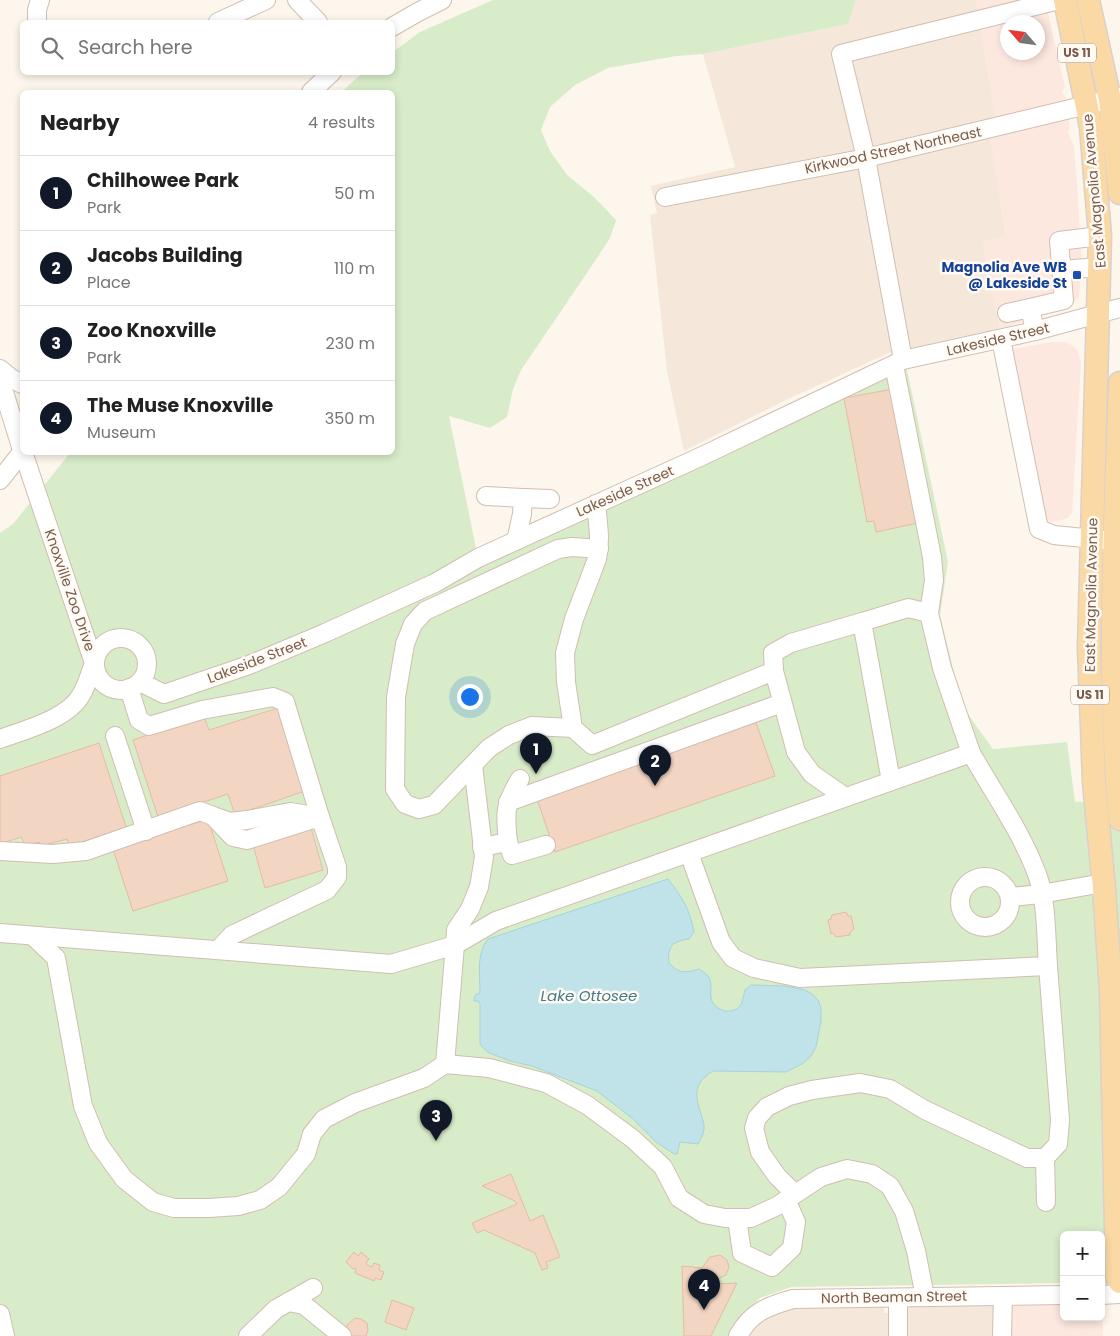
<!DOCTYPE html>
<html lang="en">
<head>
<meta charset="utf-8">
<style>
	:root { --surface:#fff; --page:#f2f2f2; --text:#222; --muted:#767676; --line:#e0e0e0; --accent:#111827 }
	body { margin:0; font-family:Poppins,sans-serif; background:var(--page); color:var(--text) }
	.controls { position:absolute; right:15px; bottom:15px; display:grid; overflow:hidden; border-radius:8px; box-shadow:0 2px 8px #0003 }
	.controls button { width:45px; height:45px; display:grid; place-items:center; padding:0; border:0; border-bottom:1px solid var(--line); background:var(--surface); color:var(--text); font:25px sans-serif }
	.compass { position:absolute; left:1000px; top:15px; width:45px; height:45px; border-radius:50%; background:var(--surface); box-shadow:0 2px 8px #0003; rotate:298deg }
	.you { position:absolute; left:469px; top:696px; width:18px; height:18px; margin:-12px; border:4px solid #fff; border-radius:50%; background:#1a73e8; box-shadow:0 0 0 8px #1a73e833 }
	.badge { display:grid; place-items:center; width:32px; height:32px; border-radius:50%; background:var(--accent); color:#fff; font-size:16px; font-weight:700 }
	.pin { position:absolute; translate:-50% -41px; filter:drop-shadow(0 1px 2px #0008) }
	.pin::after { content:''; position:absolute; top:26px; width:18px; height:15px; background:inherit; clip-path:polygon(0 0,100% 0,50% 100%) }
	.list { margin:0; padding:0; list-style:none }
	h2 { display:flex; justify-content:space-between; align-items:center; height:65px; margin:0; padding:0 20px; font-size:21px }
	h2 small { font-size:16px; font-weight:400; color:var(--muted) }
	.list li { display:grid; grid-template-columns:32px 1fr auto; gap:15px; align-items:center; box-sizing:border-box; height:75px; padding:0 20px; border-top:1px solid var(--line) }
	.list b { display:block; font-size:19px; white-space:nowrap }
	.list p { margin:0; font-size:16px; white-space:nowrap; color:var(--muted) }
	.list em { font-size:16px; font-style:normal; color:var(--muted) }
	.icon { flex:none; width:28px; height:28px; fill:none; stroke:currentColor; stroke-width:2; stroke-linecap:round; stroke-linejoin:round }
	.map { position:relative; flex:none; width:1120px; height:1336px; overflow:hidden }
	.search { position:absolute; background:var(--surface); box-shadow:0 2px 8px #0003; left:20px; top:20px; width:375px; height:55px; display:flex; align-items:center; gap:12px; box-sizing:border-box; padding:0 18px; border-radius:8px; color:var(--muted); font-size:19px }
	.panel { position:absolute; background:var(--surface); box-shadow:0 2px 8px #0003; left:20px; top:90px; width:375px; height:365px; border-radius:8px }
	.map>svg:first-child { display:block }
</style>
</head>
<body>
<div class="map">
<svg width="1120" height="1336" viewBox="0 0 1120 1336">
	<rect width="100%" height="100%" fill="#fdf6ec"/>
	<!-- residential -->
	<g fill="#f5e8da">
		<polygon points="856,0 976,0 996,118 998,138 991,140 1006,236 983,242 1000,329 891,352 788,399 684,451 667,371 650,215 657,213 651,186 735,167 703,54 848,24"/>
		<polygon points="990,1304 1004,1306 1002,1336 742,1336 754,1320 787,1306 881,1305 884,1307 884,1313 905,1312 909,1307 914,1306"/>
	</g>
	<!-- commercial -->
	<g fill="#fde8e0" fill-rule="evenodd">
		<path d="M976,0H1045L1065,87L1062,93L1065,96L1070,128L1068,132L1074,146L1078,198L1082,264L1079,297L1073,303L1064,308L1000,329L983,241L1006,236L991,140L997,138L996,118ZM1008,22H1038V52H1008Z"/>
		<polygon points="1052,342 1066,342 1073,346 1078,351 1081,362 1072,513 1068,518 1053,522 1043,520 1013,354 1013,349"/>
		<polygon points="1064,1305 1064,1317 1101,1317 1101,1313 1103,1316 1103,1336 1002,1336 1004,1306"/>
	</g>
	<!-- green -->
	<polygon fill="#d8ecc9" points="493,0 856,0 848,24 703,54 676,56 608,68 575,85 550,107 541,130 550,151 567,175 594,197 616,220 610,238 595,261 521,370 513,389 507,417 490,428 449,416 478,558 894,365 907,370 948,562 940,615 962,706 993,749 1067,742 1075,802 1120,800 1120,1283 1101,1283 1101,1235 1064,1235 1064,1283 791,1287 760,1298 735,1322 729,1336 0,1336 0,533 13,524 70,453 392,452 392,92 342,92 350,84 363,73 392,72 393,52 420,32"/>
	<!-- water -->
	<path fill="#bfe3e8" stroke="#a5d3da" d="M668,879C682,897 690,909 694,932L689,939C673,941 667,946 669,963C680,974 684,973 699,969C703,972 709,975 710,980C713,987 708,996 713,1003C718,1011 730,1014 738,1008C743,1004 743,996 745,990L751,985L785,986L805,990L812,994L818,1000L821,1008V1021L816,1047L811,1056L802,1064L786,1072L713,1071C692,1084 695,1096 702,1117C702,1118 704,1124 704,1125C705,1132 701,1138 698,1144L680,1142L677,1154H674L656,1142L632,1118L597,1091L532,1066L510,1061L487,1052L480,1044V1004L478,1001H474L475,995L480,993C480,976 476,953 488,939Z"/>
	<!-- building -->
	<g fill="#f3d5c3" stroke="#e6bba3">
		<polygon points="893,389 918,523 876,532 874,521 867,522 844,398"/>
		<polygon points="278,708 305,791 235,815 228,794 158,817 133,740 204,716 209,730"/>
		<polygon points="755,720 775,776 555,852 536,796"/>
		<polygon points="99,743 126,827 70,846 67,839 41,846 39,842 26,846 21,837 0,844 0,776"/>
		<polygon points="208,819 228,881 133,911 113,849"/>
		<polygon points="311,828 323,870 265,888 253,845"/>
		<polygon points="846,912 848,916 851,916 854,929 850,932 850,935 836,937 833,933 831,934 828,920 831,919 832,915"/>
		<polygon points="511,1174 530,1221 543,1215 560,1257 546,1262 548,1268 542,1270 535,1253 484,1230 477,1233 472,1223 517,1204 515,1201 482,1186"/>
		<polygon points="354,1252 358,1256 361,1252 369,1259 366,1263 367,1265 372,1267 374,1263 380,1265 379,1270 384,1272 381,1280 375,1278 374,1281 355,1273 356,1269 354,1268 353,1269 346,1262"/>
		<polygon points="720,1255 727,1260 729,1267 726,1275 715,1280 716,1284 737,1283 711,1336 684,1336 682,1266 702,1268 710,1257"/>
		<polygon points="392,1300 414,1308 406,1330 385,1322"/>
		<polygon points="355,1318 361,1319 367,1323 368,1330 366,1336 349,1336 347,1329 347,1325"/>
	</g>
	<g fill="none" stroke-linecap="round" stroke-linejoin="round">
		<defs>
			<g id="minor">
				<polyline points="297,0 318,22"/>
				<polyline points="37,22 37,10 40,0"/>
				<polyline points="218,22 266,0"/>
				<polyline points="392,27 418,12 442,0"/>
				<polyline points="311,92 332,72"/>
				<polyline points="665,197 866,158 1120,97"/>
				<polyline points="1061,270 1100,267"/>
				<polyline points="1007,313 1030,308"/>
				<polyline points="1035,331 1030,308 1064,300 1059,241 1100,236"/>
				<polyline points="1001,339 1039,529 1054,535 1104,540"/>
				<polyline points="903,360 866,158 841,54 1059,0"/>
				<polyline points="0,369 11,378 22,384"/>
				<polyline points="0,379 22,450"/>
				<polyline points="0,480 22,452"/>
				<polyline points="486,496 523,498 522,514 516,541"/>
				<polyline points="523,498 550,499"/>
				<path d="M596,504C598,525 601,538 597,559L574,619L565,653L566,682L573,728L592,745L774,671L796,752L812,774L845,797"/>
				<polyline points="862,622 908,608 929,613"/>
				<circle cx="121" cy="664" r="26"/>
				<polyline points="774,671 773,653 791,643 862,622 891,781"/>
				<polyline points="140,682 164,694 249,665 325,633 435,583 478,558 700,457 903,360 1035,331 1120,308"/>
				<polyline points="573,728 532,726 509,735 489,748 434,805 419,809 405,804 395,789 396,697 405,644 413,624 425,611 558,549 572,547 599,549"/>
				<polyline points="115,736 146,831"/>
				<path d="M0,739C24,730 68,719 81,695C87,686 90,673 94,663L23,452"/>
				<polyline points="508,802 782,703"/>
				<polyline points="213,816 230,822 247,820 290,812 320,817 337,867 337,877 327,890 232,935 218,950"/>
				<polyline points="508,842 512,855 546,845"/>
				<path d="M482,847L508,842C505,813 504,806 520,779"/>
				<polyline points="0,851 53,854 86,851 200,811 213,816 233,837 247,840 320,817 285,702 273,697 202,710 149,726 139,720 129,688"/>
				<path d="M689,853L721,942L733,958L754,968L800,978L1048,966C1046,938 1047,901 1037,874C1021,831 993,792 971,753"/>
				<circle cx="985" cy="902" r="25"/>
				<polyline points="1010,897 1041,894 1103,883"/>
				<polyline points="0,933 391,964 455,945 456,930 470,909 479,887 484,857 473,765"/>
				<polyline points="33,936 56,958 83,1106 98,1143 124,1179 153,1202 174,1208 209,1208 238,1206 260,1200 279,1187 306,1154 312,1134 324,1119 355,1103 424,1078 445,1064 489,1068 546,1083 587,1105 633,1139 663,1167 679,1198 704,1214 725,1218 751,1218 777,1206 821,1177 847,1169 872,1174 890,1186 904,1211 916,1251 925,1297"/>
				<polyline points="445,1064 455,945 496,921 971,753 942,668 929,613 934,580 932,557 894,365"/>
				<polyline points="1045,1158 1046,1202"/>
				<polyline points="795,1194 777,1176 760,1152 754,1128 757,1118 767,1107 789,1096 812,1090 860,1083 890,1089 925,1110 1027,1158 1045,1158 1058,1144 1060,1120 1048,966"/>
				<polyline points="737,1218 742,1253 772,1267 792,1248 796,1222 786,1200"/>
				<polyline points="1101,1295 1120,1294"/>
				<polyline points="898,1298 898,1336"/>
				<polyline points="288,1302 304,1305 342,1336"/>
				<polyline points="0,1314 5,1336"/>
				<polyline points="248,1336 276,1309 313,1288"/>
				<path d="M738,1336C751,1312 768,1306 793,1299L1064,1295"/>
				<polyline points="1002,1336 1003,1296"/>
			</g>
			<g id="major">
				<polyline points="1065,0 1091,127 1100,236 1089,647 1094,782 1104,888 1111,990 1117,1277 1120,1282"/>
				<polyline points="1088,0 1110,100 1120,193"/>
				<path d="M1120,383C1115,528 1107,674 1120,819"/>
			</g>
		</defs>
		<!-- minor casing -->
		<use href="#minor" stroke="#d1beb0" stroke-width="20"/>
		<!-- major casing -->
		<use href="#major" stroke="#dad1cd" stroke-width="25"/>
		<!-- minor -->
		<use href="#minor" stroke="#fff" stroke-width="18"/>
		<!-- major -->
		<use href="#major" stroke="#fbd9a5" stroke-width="22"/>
	</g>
	<!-- markers -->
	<rect fill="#1a4fb4" stroke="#fffaf3" stroke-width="2" x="1072" y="270" width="10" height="10" rx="2.5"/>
	<g text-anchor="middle" stroke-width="5" stroke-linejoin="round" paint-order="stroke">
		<!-- shield labels -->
		<g fill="#fffaf3" stroke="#a28b7f" stroke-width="1">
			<rect x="1058" y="43.5" width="38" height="19" rx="4"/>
			<rect x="1071" y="685.5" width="38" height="19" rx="4"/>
		</g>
		<g font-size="12" font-weight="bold" fill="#7a5c4d">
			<text x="1077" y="57">US 11</text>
			<text x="1090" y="699">US 11</text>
		</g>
		<!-- street labels -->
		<g font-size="14" fill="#7a5c4d" stroke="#fffaf3">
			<text transform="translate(893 150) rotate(-12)" y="5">Kirkwood Street Northeast</text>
			<text transform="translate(1094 191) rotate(-95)" y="5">East Magnolia Avenue</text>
			<text transform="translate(998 339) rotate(-13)" y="5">Lakeside Street</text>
			<text transform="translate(625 491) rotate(-24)" y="5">Lakeside Street</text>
			<text transform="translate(70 590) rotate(71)" y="5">Knoxville Zoo Drive</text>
			<text transform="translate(1091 595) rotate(-89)" y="5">East Magnolia Avenue</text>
			<text transform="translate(257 660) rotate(-21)" y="5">Lakeside Street</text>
			<text transform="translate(894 1297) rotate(-1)" y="5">North Beaman Street</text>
		</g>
		<!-- transit labels -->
		<g font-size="14" font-weight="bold" fill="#164399" stroke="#fffaf3" text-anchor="end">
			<text x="1067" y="272">Magnolia Ave WB<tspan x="1067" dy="16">@ Lakeside St</tspan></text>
		</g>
		<!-- water labels -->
		<g font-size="15" font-style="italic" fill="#437c86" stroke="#fffaf3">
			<text x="589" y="1001">Lake Ottosee</text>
		</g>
	</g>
</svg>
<div class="controls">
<button>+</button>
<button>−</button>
</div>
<svg class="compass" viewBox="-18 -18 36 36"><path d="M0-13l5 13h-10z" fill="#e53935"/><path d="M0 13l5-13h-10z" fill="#767676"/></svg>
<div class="you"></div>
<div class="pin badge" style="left:536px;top:774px">1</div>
<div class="pin badge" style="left:655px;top:786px">2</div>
<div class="pin badge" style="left:436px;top:1141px">3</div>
<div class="pin badge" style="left:704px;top:1310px">4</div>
<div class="search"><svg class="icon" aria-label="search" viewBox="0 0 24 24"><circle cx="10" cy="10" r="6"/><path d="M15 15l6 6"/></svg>Search here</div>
<section class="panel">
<h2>Nearby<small>4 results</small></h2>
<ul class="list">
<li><span class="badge">1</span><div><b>Chilhowee Park</b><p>Park</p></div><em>50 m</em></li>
<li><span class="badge">2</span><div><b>Jacobs Building</b><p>Place</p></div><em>110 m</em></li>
<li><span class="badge">3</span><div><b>Zoo Knoxville</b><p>Park</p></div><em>230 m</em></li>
<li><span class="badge">4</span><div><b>The Muse Knoxville</b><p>Museum</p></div><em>350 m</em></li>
</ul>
</section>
</div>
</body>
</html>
